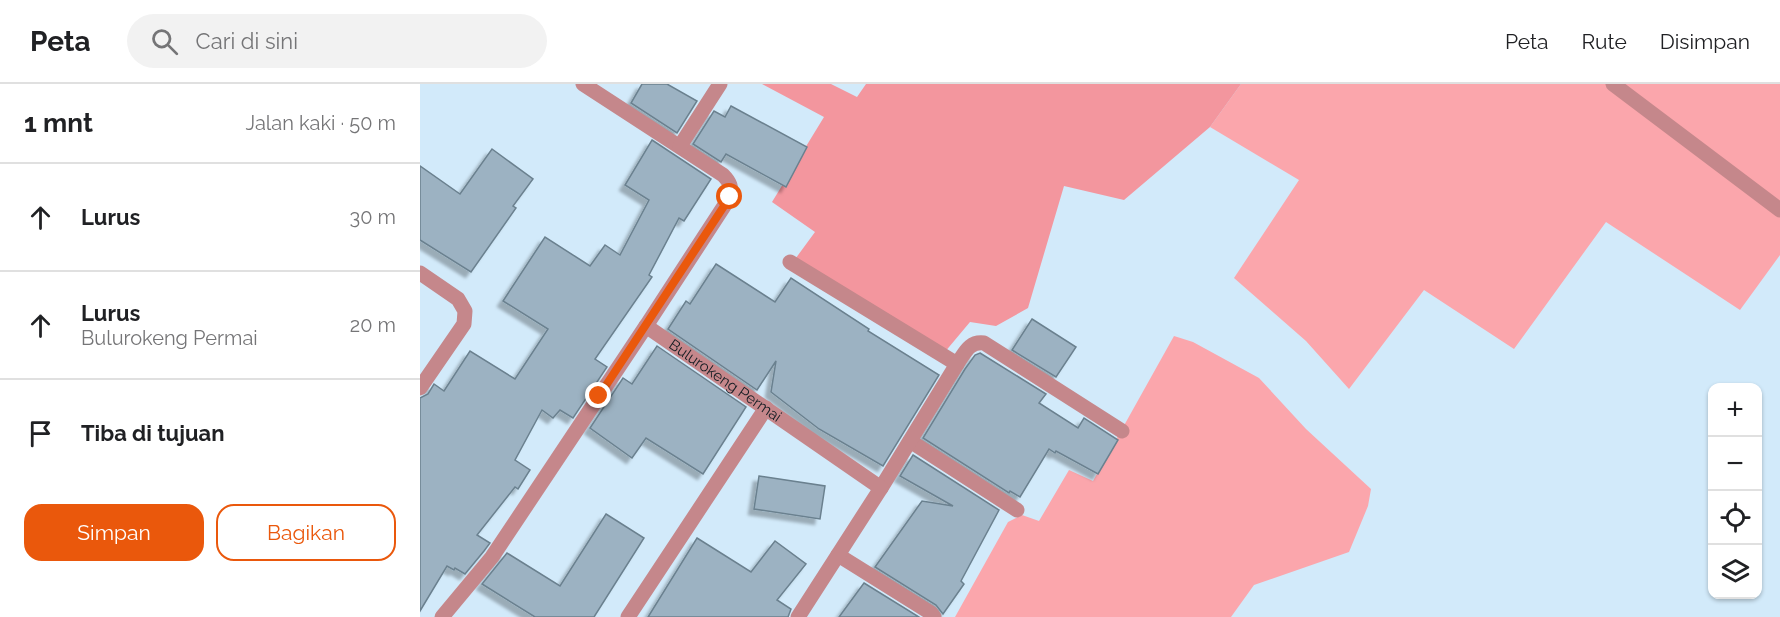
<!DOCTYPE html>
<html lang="id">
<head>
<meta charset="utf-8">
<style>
	:root { --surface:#fff; --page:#f2f2f2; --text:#202124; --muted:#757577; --line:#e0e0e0; --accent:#ea580c }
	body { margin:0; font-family:Raleway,sans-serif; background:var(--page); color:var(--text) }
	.controls { position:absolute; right:18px; bottom:18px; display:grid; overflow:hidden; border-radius:12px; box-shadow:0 2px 4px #0004 }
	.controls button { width:54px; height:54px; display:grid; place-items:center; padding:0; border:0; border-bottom:2px solid var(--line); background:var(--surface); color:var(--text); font:30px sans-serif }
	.stop { position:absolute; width:18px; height:18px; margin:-14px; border:4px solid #ea580c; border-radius:50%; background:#fff }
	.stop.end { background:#ea580c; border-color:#fff; box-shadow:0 2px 6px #0008 }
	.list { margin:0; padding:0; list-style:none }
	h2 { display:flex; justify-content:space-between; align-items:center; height:78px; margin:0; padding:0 24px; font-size:26px }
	h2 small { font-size:20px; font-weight:400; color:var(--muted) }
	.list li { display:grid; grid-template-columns:39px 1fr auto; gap:18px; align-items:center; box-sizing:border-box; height:108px; padding:0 24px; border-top:2px solid var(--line) }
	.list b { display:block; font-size:22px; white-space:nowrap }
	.list p { margin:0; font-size:20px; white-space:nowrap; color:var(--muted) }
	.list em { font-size:20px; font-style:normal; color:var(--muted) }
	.actions { display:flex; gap:12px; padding:18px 24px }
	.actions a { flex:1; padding:14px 0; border:2px solid var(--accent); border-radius:18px; text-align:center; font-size:21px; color:var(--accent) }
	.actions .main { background:var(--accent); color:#fff }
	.icon { flex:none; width:33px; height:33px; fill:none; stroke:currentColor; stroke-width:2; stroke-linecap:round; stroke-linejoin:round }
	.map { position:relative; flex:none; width:1360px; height:533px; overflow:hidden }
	header { display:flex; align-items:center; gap:36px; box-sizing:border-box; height:84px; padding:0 30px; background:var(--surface); border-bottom:2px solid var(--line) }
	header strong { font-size:28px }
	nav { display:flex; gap:33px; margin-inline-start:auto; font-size:21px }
	.search { width:420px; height:54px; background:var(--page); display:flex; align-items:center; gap:15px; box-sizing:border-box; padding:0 21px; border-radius:33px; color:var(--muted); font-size:22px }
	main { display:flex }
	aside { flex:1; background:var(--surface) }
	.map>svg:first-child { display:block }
</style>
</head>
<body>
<header>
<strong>Peta</strong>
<div class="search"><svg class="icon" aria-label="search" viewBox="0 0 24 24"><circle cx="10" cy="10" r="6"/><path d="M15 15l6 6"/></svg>Cari di sini</div>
<nav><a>Peta</a><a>Rute</a><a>Disimpan</a></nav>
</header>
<main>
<aside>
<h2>1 mnt<small>Jalan kaki · 50 m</small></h2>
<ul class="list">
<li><svg class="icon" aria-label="ahead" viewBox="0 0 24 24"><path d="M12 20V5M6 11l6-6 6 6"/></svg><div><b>Lurus</b></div><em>30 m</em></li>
<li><svg class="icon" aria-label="ahead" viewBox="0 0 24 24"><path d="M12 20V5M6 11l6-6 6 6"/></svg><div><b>Lurus</b><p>Bulurokeng Permai</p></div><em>20 m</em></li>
<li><svg class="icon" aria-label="arrive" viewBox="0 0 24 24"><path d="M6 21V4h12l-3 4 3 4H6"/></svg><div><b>Tiba di tujuan</b></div></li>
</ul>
<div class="actions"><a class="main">Simpan</a><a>Bagikan</a></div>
</aside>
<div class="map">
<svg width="1360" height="533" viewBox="0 0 1360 533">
	<defs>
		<filter id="shadow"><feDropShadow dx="-5.5" dy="5.5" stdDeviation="1.5" flood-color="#0004"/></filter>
	</defs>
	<rect width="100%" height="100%" fill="#d2eafa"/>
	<!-- green -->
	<g fill="#fba6ac">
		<polygon points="821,0 1360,0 1360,171 1320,226 1186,138 1094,265 1004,206 929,305 886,257 814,194 879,96 790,43"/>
		<polygon points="754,252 773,258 839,294 886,345 951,405 948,422 929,468 834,501 811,533 535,533 588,438 602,431 619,437 649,386 673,397"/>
	</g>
	<!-- forest -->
	<polygon fill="#f3969e" points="342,0 411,0 437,13 446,0 821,0 790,43 704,116 644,102 608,224 576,242 550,238 524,269 373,178 395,148 352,118 404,33"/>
	<!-- building -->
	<g fill="#9cb2c2" stroke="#6b818f" stroke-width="1.5" filter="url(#shadow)">
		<polygon points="222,0 247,0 277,17 257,49 211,19"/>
		<polygon points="311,22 387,63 366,103 306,70 301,78 273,60 294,27 305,33"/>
		<polygon points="232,56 291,95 264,137 259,134 229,191 232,193 175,275 187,283 153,334 140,326 133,334 122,326 95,376 110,386 98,405 95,403 57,451 70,459 64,467 45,490 35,484 34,486 27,482 0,527 0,314 8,310 14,300 24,307 50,267 95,295 128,245 83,217 125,153 170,182 185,161 200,171 229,116 205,101"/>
		<polygon points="72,65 113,95 93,122 96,124 51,188 0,156 0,82 40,110"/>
		<polygon points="296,180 355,218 371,194 449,245 448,247 519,291 463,382 399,345 351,308 356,277 337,306 248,245 266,217 270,220"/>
		<polygon points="612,235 656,263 636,293 592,266"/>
		<polygon points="237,262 326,323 283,390 226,354 212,374 170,344 203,294 212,300"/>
		<polygon points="560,269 626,310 619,319 658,344 664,334 698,356 678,390 636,367 635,369 629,365 600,413 590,407 589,409 503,354 545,285 555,271"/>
		<polygon points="493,371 579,426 541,497 544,500 523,530 516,521 455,483 502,417 533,422 480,392"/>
		<polygon points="339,392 405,402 400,435 334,425"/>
		<polygon points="186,430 224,454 174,533 115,533 62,500 87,469 140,502"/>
		<polygon points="277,454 331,488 355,457 386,480 357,516 371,525 368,533 228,533"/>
		<polygon points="444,499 499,533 419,533"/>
	</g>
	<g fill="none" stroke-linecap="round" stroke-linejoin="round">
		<!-- street -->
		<g stroke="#c5878b" stroke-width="15">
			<path d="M163,0L303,91C310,98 312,103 310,113L226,242"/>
			<polyline points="1193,0 1360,126"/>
			<polyline points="260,62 300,0"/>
			<polyline points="370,178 537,280"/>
			<polyline points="0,189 38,215 45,227 44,240 0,304"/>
			<polyline points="490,357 597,426"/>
			<path d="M461,404L537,280C545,269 549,257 564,259L702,347"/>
			<polyline points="418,471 511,529 514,533"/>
			<path id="s1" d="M22,533L72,473L226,242L461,404L378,533"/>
			<polyline points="208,533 346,324"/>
		</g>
	</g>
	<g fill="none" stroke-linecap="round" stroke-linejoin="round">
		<!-- route -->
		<polyline stroke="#ea580c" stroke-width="8" points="179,312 310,113"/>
	</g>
	<g text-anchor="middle" stroke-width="5" stroke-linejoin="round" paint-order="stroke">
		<!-- street labels -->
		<g font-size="15" fill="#151d23" stroke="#d2eafa">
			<text dy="5" stroke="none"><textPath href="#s1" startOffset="452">Bulurokeng Permai</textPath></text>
		</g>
	</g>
</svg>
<div class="controls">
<button>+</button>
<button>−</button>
<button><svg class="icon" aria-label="locate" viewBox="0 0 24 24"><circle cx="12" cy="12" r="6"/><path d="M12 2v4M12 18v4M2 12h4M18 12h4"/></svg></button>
<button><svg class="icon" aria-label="layers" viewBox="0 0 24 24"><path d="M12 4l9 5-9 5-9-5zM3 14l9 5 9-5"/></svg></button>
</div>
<div class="stop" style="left:310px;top:113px"></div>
<div class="stop end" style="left:179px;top:312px"></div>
</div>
</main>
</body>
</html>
